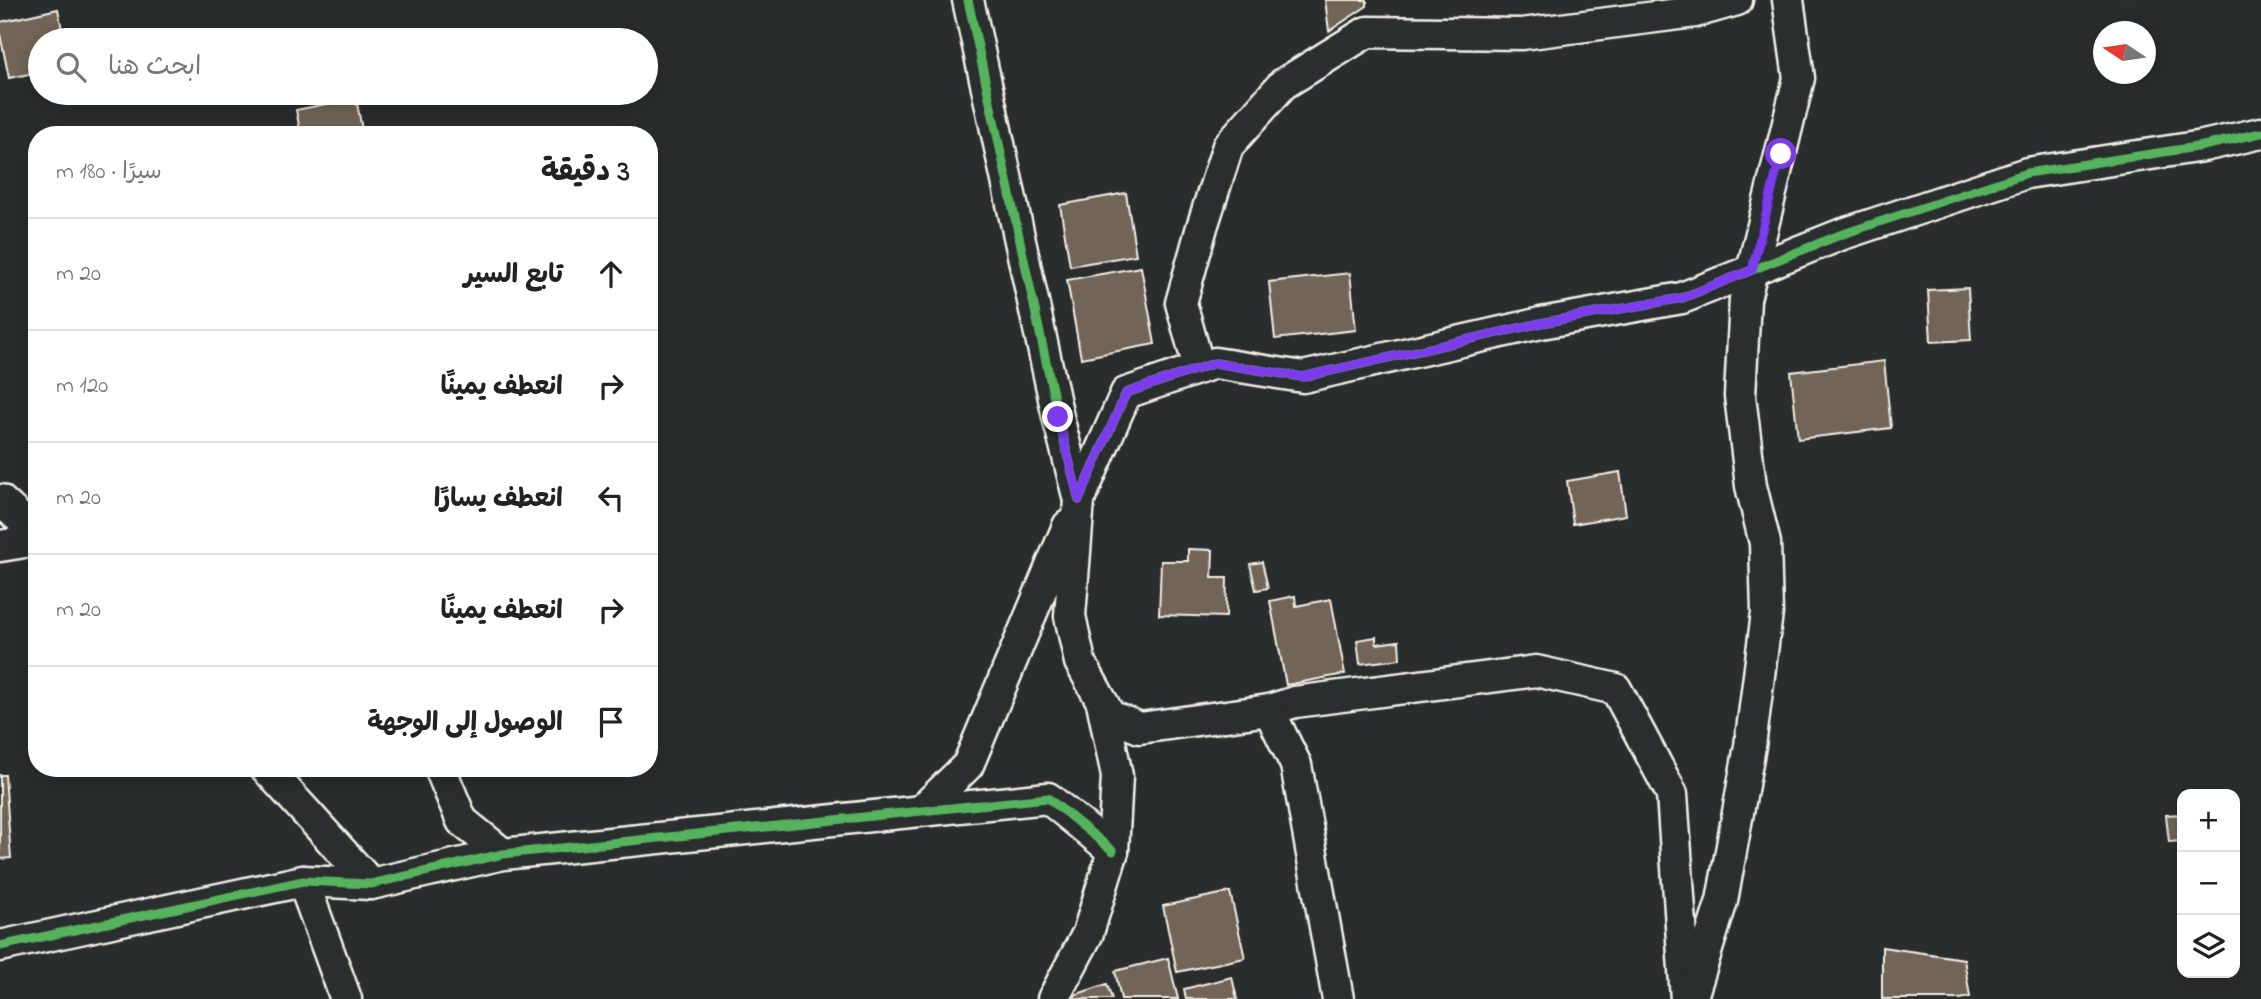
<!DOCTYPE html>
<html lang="ar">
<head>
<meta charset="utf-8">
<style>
	:root { --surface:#fff; --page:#f6f6f6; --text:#222; --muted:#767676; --line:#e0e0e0 }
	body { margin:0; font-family:"Indie Flower","Playpen Sans Arabic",sans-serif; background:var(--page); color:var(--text); direction:rtl }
	.controls { position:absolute; right:21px; bottom:21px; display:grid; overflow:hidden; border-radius:14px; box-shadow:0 4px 18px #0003 }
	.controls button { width:63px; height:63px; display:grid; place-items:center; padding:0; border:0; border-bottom:2px solid var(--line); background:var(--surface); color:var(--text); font:35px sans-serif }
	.compass { position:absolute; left:2093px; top:21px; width:63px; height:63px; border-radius:50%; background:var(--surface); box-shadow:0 4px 18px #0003; rotate:283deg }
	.stop { position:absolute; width:21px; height:21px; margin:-16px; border:5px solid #7c3aed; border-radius:50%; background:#fff }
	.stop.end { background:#7c3aed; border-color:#fff; box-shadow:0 2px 7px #0008 }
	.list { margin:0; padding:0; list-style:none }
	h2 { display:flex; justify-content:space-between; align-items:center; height:91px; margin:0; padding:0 28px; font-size:30px }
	h2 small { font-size:23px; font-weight:400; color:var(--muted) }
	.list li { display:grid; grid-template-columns:46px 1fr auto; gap:21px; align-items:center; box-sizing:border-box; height:112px; padding:0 28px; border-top:2px solid var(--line) }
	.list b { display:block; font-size:26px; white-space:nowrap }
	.list em { font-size:23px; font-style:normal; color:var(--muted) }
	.icon { flex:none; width:38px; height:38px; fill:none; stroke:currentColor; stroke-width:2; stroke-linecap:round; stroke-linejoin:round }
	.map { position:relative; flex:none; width:2261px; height:999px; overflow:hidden; direction:ltr }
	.search { position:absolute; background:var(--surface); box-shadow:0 4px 18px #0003; left:28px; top:28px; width:630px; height:77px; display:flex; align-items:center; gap:18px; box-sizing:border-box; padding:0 24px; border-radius:38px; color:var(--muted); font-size:26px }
	.panel { position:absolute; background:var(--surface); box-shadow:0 4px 18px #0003; left:28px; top:126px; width:630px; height:651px; border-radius:28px; direction:rtl }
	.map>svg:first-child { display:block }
</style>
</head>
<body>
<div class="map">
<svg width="2261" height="999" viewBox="0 0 2261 999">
	<rect width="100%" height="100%" fill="#2a2d2e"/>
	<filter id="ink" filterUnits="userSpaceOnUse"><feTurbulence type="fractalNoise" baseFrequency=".0143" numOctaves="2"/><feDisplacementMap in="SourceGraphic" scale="14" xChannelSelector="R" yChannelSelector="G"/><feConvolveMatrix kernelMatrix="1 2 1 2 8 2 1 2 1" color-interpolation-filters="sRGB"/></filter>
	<g filter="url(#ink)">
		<!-- building -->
		<g fill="#726558" stroke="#f4f1e8" stroke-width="2">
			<polygon points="1325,0 1367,0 1367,6 1329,31"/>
			<polygon points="58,9 64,40 40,40 40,72 9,78 0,34 0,22"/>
			<polygon points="356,98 363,135 301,135 296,110"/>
			<polygon points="1126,193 1136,255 1070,266 1060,205"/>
			<polygon points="1141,267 1155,344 1081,358 1067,280"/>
			<polygon points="1350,273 1356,330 1275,339 1269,282"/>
			<polygon points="1968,288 1971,340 1931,342 1928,290"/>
			<polygon points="1884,361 1891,428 1798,439 1791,372"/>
			<polygon points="1620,472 1626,515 1573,524 1567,481"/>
			<polygon points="1188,549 1213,550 1212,578 1227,578 1226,617 1159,615 1161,561 1188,561"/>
			<polygon points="1262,562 1268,588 1256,590 1250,564"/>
			<polygon points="1295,596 1296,606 1331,599 1345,674 1286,685 1270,601"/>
			<polygon points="1376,637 1376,644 1399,641 1400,659 1360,664 1357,640"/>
			<polygon points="0,775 5,775 11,858 0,859"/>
			<polygon points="2182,814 2182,841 2169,842 2166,815"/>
			<polygon points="1230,892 1245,958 1177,972 1163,906"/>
			<polygon points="1882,947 1964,959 1970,997 1960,999 1882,999"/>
			<polygon points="1168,958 1178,999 1121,999 1115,971"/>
			<polygon points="1232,977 1237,999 1186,999 1184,989"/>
			<polygon points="1107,984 1112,999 1076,999 1074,995"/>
		</g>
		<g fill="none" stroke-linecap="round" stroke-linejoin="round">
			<defs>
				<g id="street">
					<polyline points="968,0 1058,417 1079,500 1126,393 1215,363 1303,377 1541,323 1682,298 1840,235 2027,173 2203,146 2261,133"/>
					<polyline points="1199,368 1181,303 1202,227 1228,146 1283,84 1367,32 1522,34 1695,12 1737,0"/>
					<polyline points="0,500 37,534"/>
					<polyline points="1079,500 1070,616 1080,662 1110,716 1140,728 1269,710 1295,702 1536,671 1616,689 1672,794 1686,999"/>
					<polyline points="0,546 37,540"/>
					<polyline points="1269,710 1296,765 1338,999"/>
					<polyline points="266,768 371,884"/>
					<polyline points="440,768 462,821 503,854"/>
					<polyline points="922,810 968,765 1068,526"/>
					<polyline points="303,881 346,999"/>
					<polyline points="0,946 303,881 371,884 503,854 1048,798 1113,851"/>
					<polyline points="1692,997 1722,901 1750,746 1767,613 1765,543 1751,486 1740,396 1745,299 1799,78 1788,0"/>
					<polyline points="1053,999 1088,933 1113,851 1117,776 1102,702"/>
				</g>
			</defs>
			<!-- street casing -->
			<use href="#street" stroke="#f4f1e8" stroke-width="35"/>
			<!-- street -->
			<use href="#street" stroke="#2a2d2e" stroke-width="30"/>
			<defs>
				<g id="cycleway">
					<polyline points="968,0 1058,417 1079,500 1126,393 1215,363 1303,377 1541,323 1682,298 1840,235 2027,173 2203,146 2261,133"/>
					<polyline points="0,946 303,881 371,884 503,854 1048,798 1113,851"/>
				</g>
			</defs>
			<!-- cycleway casing -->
			<use href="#cycleway" stroke="#2a2d2e" stroke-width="13"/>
			<!-- cycleway -->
			<use href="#cycleway" stroke="#56b35d" stroke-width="9"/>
		</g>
	</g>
	<g fill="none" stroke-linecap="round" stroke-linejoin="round" filter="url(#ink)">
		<!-- route -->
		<polyline stroke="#7c3aed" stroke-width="9" points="1058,417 1079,500 1126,393 1215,363 1303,377 1541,323 1682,298 1752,270 1781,154"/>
	</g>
</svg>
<div class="controls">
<button>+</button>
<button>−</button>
<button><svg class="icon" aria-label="layers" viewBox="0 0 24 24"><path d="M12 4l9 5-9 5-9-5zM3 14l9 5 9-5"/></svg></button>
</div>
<svg class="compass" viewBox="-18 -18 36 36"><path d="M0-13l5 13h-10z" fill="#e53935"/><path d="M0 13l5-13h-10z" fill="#767676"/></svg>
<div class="stop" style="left:1781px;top:154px"></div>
<div class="stop end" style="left:1058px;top:417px"></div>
<div class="search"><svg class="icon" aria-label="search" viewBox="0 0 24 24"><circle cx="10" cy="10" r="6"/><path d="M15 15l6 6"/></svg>ابحث هنا</div>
<section class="panel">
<h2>3 دقيقة<small>سيرًا · 180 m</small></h2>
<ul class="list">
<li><svg class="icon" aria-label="ahead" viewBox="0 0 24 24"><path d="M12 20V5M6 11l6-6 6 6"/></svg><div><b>تابع السير</b></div><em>20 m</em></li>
<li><svg class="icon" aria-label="right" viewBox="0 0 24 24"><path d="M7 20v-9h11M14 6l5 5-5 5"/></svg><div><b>انعطف يمينًا</b></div><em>120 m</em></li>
<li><svg class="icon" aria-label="left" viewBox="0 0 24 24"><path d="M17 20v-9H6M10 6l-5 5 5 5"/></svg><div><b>انعطف يسارًا</b></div><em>20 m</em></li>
<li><svg class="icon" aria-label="right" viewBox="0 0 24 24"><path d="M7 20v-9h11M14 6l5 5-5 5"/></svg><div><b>انعطف يمينًا</b></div><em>20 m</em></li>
<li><svg class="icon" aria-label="arrive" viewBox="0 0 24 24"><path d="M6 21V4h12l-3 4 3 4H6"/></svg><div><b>الوصول إلى الوجهة</b></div></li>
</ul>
</section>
</div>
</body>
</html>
